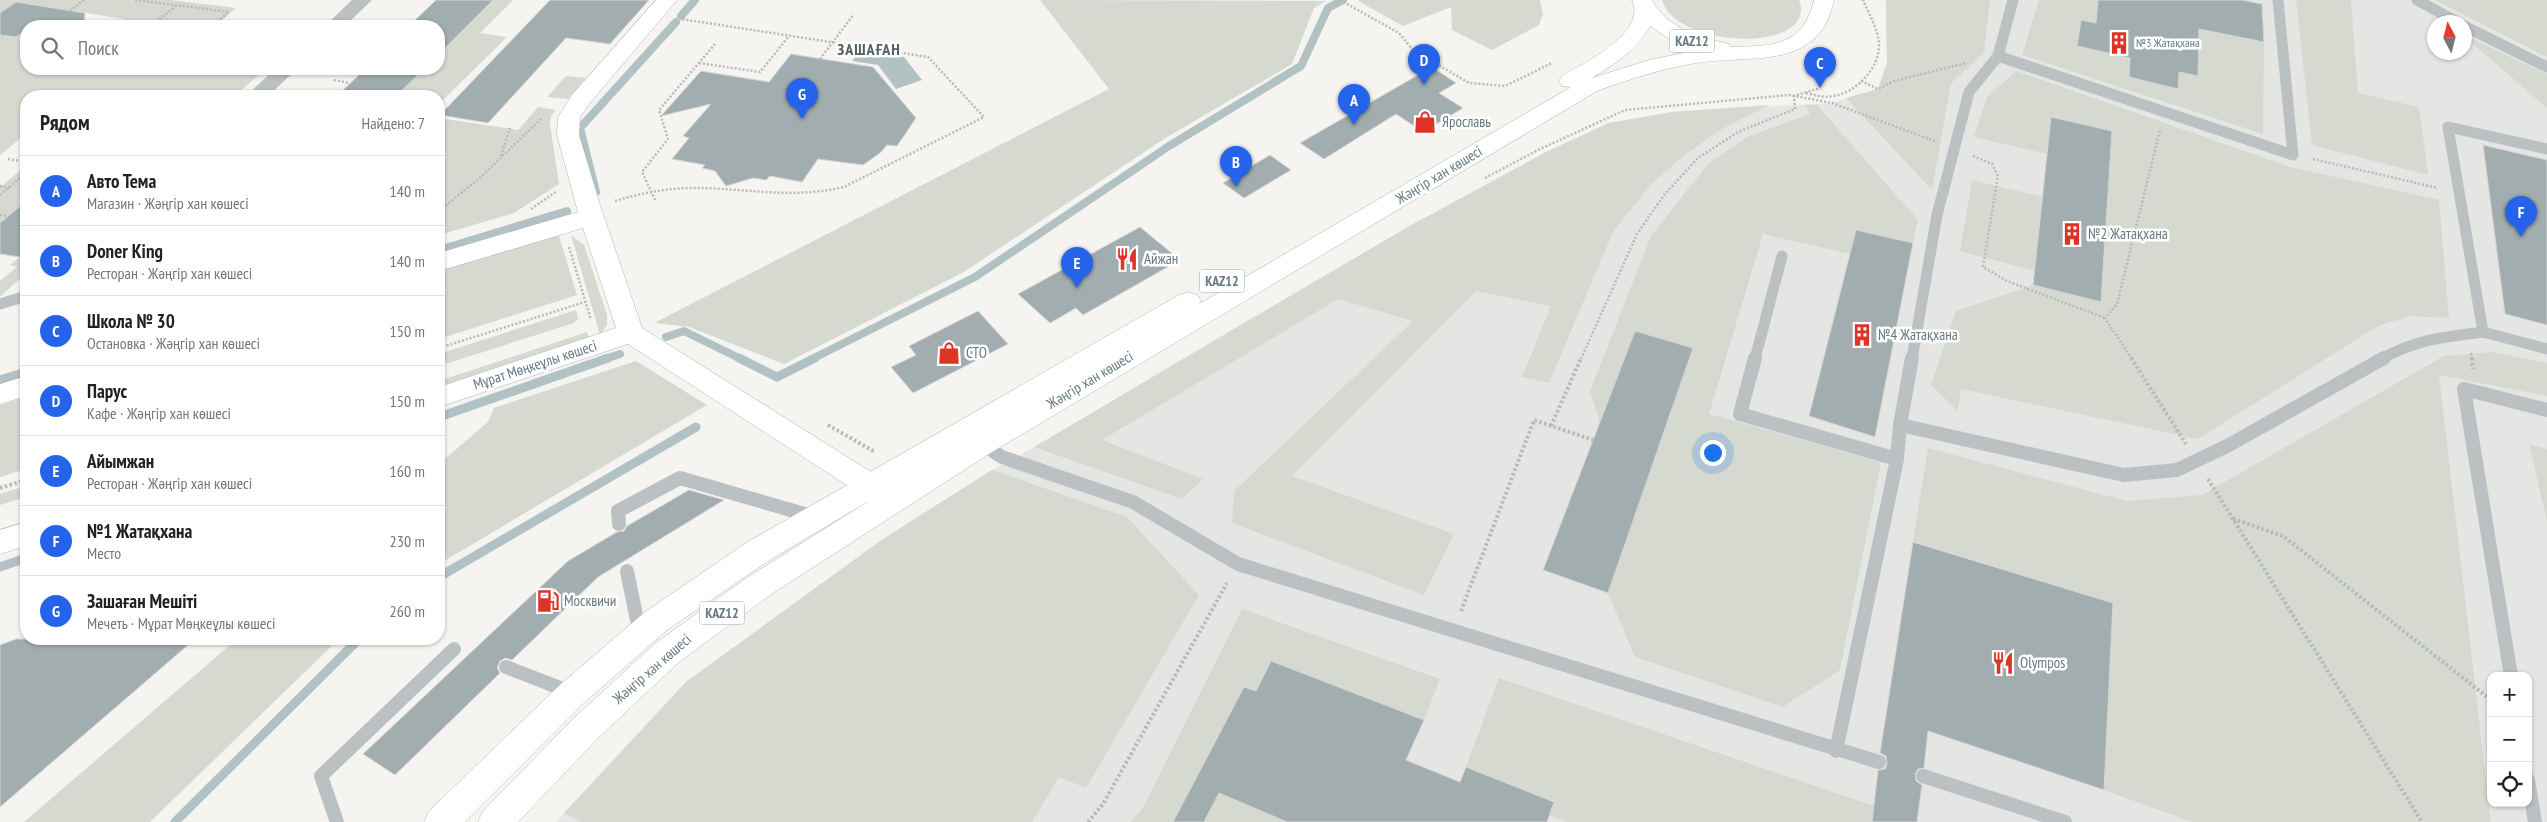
<!DOCTYPE html>
<html lang="ru">
<head>
<meta charset="utf-8">
<style>
	:root { --surface:#fff; --page:#f6f6f6; --text:#222; --muted:#767676; --line:#e0e0e0; --accent:#2563eb }
	body { margin:0; font-family:"PT Sans Narrow",sans-serif; background:var(--page); color:var(--text) }
	.controls { position:absolute; right:15px; bottom:15px; display:grid; overflow:hidden; border-radius:10px; box-shadow:0 1px 4px #0004 }
	.controls button { width:45px; height:45px; display:grid; place-items:center; padding:0; border:0; border-bottom:1px solid var(--line); background:var(--surface); color:var(--text); font:25px sans-serif }
	.compass { position:absolute; left:2427px; top:15px; width:45px; height:45px; border-radius:50%; background:var(--surface); box-shadow:0 1px 4px #0004; rotate:353deg }
	.you { position:absolute; left:1712px; top:452px; width:18px; height:18px; margin:-12px; border:4px solid #fff; border-radius:50%; background:#1a73e8; box-shadow:0 0 0 8px #1a73e833 }
	.badge { display:grid; place-items:center; width:32px; height:32px; border-radius:50%; background:var(--accent); color:#fff; font-size:16px; font-weight:700 }
	.pin { position:absolute; translate:-50% -41px; filter:drop-shadow(0 1px 2px #0008) }
	.pin::after { content:''; position:absolute; top:26px; width:18px; height:15px; background:inherit; clip-path:polygon(0 0,100% 0,50% 100%) }
	.list { margin:0; padding:0; list-style:none }
	h2 { display:flex; justify-content:space-between; align-items:center; height:65px; margin:0; padding:0 20px; font-size:21px }
	h2 small { font-size:16px; font-weight:400; color:var(--muted) }
	.list li { display:grid; grid-template-columns:32px 1fr auto; gap:15px; align-items:center; box-sizing:border-box; height:70px; padding:0 20px; border-top:1px solid var(--line) }
	.list b { display:block; font-size:19px; white-space:nowrap }
	.list p { margin:0; font-size:16px; white-space:nowrap; color:var(--muted) }
	.list em { font-size:16px; font-style:normal; color:var(--muted) }
	.icon { flex:none; width:28px; height:28px; fill:none; stroke:currentColor; stroke-width:2; stroke-linecap:round; stroke-linejoin:round }
	.map { position:relative; flex:none; width:2547px; height:822px; overflow:hidden }
	.search { position:absolute; background:var(--surface); box-shadow:0 1px 4px #0004; left:20px; top:20px; width:425px; height:55px; display:flex; align-items:center; gap:12px; box-sizing:border-box; padding:0 18px; border-radius:20px; color:var(--muted); font-size:19px }
	.panel { position:absolute; background:var(--surface); box-shadow:0 1px 4px #0004; left:20px; top:90px; width:425px; height:555px; border-radius:20px }
	.map>svg:first-child { display:block }
</style>
</head>
<body>
<div class="map">
<svg width="2547" height="822" viewBox="0 0 2547 822">
	<rect width="100%" height="100%" fill="#f5f4f1"/>
	<!-- built -->
	<path fill="#e5e6e4" fill-rule="evenodd" d="M1886,0H2547V822H556L686,682L883,539L992,470L1055,436L1163,370L1406,228L1548,151L1609,123L1672,112L1832,103L1878,89L1887,63ZM2434,22H2464V52H2434ZM2491,676H2528V803H2491Z"/>
	<!-- green -->
	<g fill="#d5d9d0">
		<polygon points="0,0 171,0 236,8 215,26 169,26 141,22 136,26 119,23 124,19 16,2 0,13"/>
		<polygon points="493,0 513,0 480,33 507,37 439,104 439,96 396,96 424,69 439,69 439,54"/>
		<polygon points="1040,0 1326,1 1314,8 1292,64 1167,137 962,273 784,364 689,327 654,323 1109,89"/>
		<polygon points="1360,0 1540,0 1543,14 1539,25 1492,50 1452,30 1451,7 1403,26 1358,1"/>
		<path d="M1662,0H1799C1819,53 1676,50 1662,0Z"/>
		<polygon points="1886,0 1990,0 1984,53 1951,83 1932,190 1846,98 1878,89 1887,63"/>
		<polygon points="2039,0 2098,0 2096,23 2081,20 2078,46 2130,58 2129,77 2178,89 2179,72 2198,76 2199,52 2148,41 2164,21 2264,42 2263,134 2022,55"/>
		<polygon points="2296,0 2351,0 2358,93 2419,107 2428,175 2312,145"/>
		<polygon points="2435,0 2547,0 2547,57"/>
		<polygon points="22,33 26,34 26,69 266,69 234,96 26,96 26,134 0,155 0,35 16,37"/>
		<polygon points="2464,35 2547,74 2547,108 2465,37"/>
		<polygon points="2016,71 2290,167 2439,200 2449,318 2410,316 2378,326 2198,439 1961,389 1958,411 1931,385 1956,311 2033,285 2101,301 2112,131 2052,117 2047,154 1974,137 1987,97"/>
		<polygon points="566,76 586,78 568,99 547,97"/>
		<polygon points="1769,105 1722,129 1687,153 1650,185 1613,232 1549,383 1522,377 1551,306 1476,291 1292,476 1454,534 1424,595 1232,523 1234,491 1413,321 1338,299 1102,440 1203,479 1182,499 1034,447 1406,228 1548,151 1609,123 1672,112"/>
		<polygon points="1805,105 1817,105 1918,220 1913,243 1856,230 1850,254 1763,234 1709,414 1881,462 1840,670 1783,707 1635,657 1608,593 1693,348 1635,331 1600,423 1590,391 1651,236 1707,165 1747,137 1810,114"/>
		<polygon points="538,107 556,110 551,116 550,124 559,184 514,213 439,235 439,118 518,130"/>
		<polygon points="26,166 26,201 0,223 0,187"/>
		<polygon points="1972,180 2043,197 2035,271 1960,251"/>
		<polygon points="571,235 584,245 607,315 607,325 600,335"/>
		<polygon points="559,236 577,295 439,339 439,270 543,238"/>
		<polygon points="20,257 26,258 26,273 0,297 0,281 17,267 10,265"/>
		<polygon points="576,310 578,319 574,323 439,366 439,354"/>
		<polygon points="587,332 589,339 439,388 439,381"/>
		<polygon points="2492,352 2547,363 2547,396 2439,375 2491,822 2192,822 2104,790 2113,603 1913,541 1928,448 2127,501 2202,495 2444,356"/>
		<polygon points="636,361 707,405 439,564 439,464 488,422 494,408"/>
		<polygon points="26,397 26,469 0,477 0,405"/>
		<polygon points="2529,444 2547,449 2547,521"/>
		<polygon points="992,470 1127,517 1199,595 1086,788 1059,777 1032,822 581,822 564,813 686,682 883,539"/>
		<polygon points="26,486 26,497 0,505 0,494"/>
		<polygon points="1242,609 1440,679 1424,720 1271,661 1256,691 1244,687 1173,822 1131,822 1144,806"/>
		<polygon points="237,639 339,639 150,822 24,822"/>
		<polygon points="1499,678 1874,806 1872,822 1567,822 1549,815 1554,802 1466,767"/>
		<polygon points="1219,793 1287,822 1204,822"/>
	</g>
	<!-- water -->
	<polygon fill="#b2c2c4" points="861,50 904,57 922,80 896,89 878,65 852,61"/>
	<g fill="none" stroke-linecap="round" stroke-linejoin="round">
		<!-- stream-far1 -->
		<g stroke="#b2c2c4" stroke-width="8">
			<polyline points="681,16 695,0"/>
			<polyline points="596,192 580,128 676,22"/>
			<polyline points="439,250 567,211"/>
			<polyline points="666,337 684,331 741,359"/>
			<polyline points="605,359 620,354"/>
			<polyline points="812,359 975,277 1169,146 1301,66 1328,8 1343,0"/>
		</g>
		<!-- stream -->
		<g stroke="#b2c2c4" stroke-width="9">
			<polyline points="739,358 777,377 815,358"/>
			<polyline points="0,380 26,372"/>
			<polyline points="439,417 608,358"/>
			<polyline points="0,567 26,558"/>
			<polyline points="439,577 696,427"/>
			<polyline points="175,822 359,639"/>
		</g>
	</g>
	<!-- building -->
	<g fill="#a2adb0" stroke="#d6d5d4">
		<polygon points="436,0 493,0 439,54 439,26 409,26"/>
		<polygon points="550,0 649,0 610,44 566,38 488,123 440,115"/>
		<polygon points="2098,0 2242,0 2262,4 2264,42 2199,29 2198,76 2179,72 2178,89 2129,77 2130,58 2077,46 2081,20 2096,23"/>
		<polygon points="16,2 85,13 84,26 26,26 26,30 16,37 0,35 0,13"/>
		<polygon points="791,54 873,67 916,118 897,146 887,145 880,153 863,165 818,159 802,182 770,176 766,180 753,178 726,186 715,171 702,168 705,165 672,159 689,138 683,136 711,104 661,116 701,71 769,82"/>
		<polygon points="1432,67 1456,83 1439,93 1463,108 1423,132 1396,114 1324,159 1300,143"/>
		<polygon points="365,69 424,69 396,96 337,96"/>
		<polygon points="2051,117 2112,131 2101,302 2033,285"/>
		<polygon points="2483,145 2547,160 2547,325 2505,314"/>
		<polygon points="1270,155 1291,170 1244,198 1223,183"/>
		<polygon points="26,201 26,258 0,254 0,223"/>
		<polygon points="1140,227 1180,260 1083,315 1076,308 1050,323 1018,294"/>
		<polygon points="1856,230 1913,243 1875,437 1809,416"/>
		<polygon points="978,311 1008,344 913,393 891,367 916,355 909,346"/>
		<polygon points="1635,331 1693,348 1608,593 1543,570"/>
		<polygon points="689,490 724,500 598,577 512,660 505,658 500,661 497,668 500,673 395,775 363,754 568,561 617,532 624,531 627,526"/>
		<polygon points="1913,542 2113,603 2104,790 1928,731 1924,768 1918,769 1915,774 1916,781 1922,785 1917,822 1872,822 1878,770 1885,769 1887,764 1886,756 1880,753"/>
		<polygon points="16,639 195,639 0,807 0,645"/>
		<polygon points="1271,661 1424,720 1406,760 1460,782 1466,767 1554,802 1547,822 1287,822 1219,793 1204,822 1173,822 1244,687 1256,691"/>
	</g>
	<g fill="none" stroke-linecap="round" stroke-linejoin="round">
		<defs>
			<g id="secondary">
				<path d="M656,0H677L589,104L580,117L579,135L601,208L642,328L879,477L896,495L901,503L896,511C878,517 871,506 859,493L628,344L439,407V387L616,328L583,228L439,271V253L578,212L557,135L558,117L572,95Z"/>
				<polygon points="26,376 26,396 0,404 0,384"/>
				<polygon points="26,522 26,546 0,554 0,530"/>
			</g>
			<path id="primary" d="M1632,0H1652C1668,29 1699,37 1729,44L1731,47C1772,46 1803,47 1814,0H1834C1819,72 1751,54 1696,63C1662,69 1629,79 1597,91L992,452L770,595L679,662L598,738L518,822H478L483,811L574,718L657,642L748,577L877,496L768,561L667,630L584,703L465,822H424L429,811L562,683L645,612L746,543L1179,295L1188,292L1197,295L1201,301L1199,304L1571,87L1562,86L1559,81L1562,76C1583,64 1648,32 1632,0ZM1650,26L1668,38L1698,50L1649,60L1592,78C1614,64 1638,50 1650,26Z"/>
		</defs>
		<!-- secondary casing -->
		<use href="#secondary" stroke="#aeb5b8" stroke-width="1"/>
		<!-- primary casing -->
		<use href="#primary" stroke="#afb5b8" stroke-width="1"/>
		<!-- path-far1 -->
		<g stroke="#b6babb" stroke-width="2.5" stroke-dasharray="2 2" stroke-linecap="butt">
			<polyline points="135,0 229,12 212,26"/>
			<polyline points="1340,0 1399,33 1413,50 1469,83 1505,86 1552,63"/>
			<polyline points="70,11 84,0"/>
			<polyline points="153,24 176,6"/>
			<polyline points="820,59 854,14"/>
			<polyline points="699,63 760,72 789,36"/>
			<polyline points="334,80 350,83"/>
			<polyline points="1861,81 1878,89 1894,81 1966,63"/>
			<path d="M1806,93C1815,95 1823,98 1833,96C1856,93 1880,68 1879,44C1878,29 1869,14 1863,0"/>
			<polyline points="501,156 510,128"/>
			<polyline points="1973,156 1992,164 1998,176 1983,267 2007,281 2105,318"/>
			<polyline points="8,159 26,162"/>
			<polyline points="2313,159 2438,188"/>
			<polyline points="1485,178 1538,150 1625,110 1789,95 1832,103 1937,142"/>
			<polyline points="0,186 9,188"/>
			<polyline points="0,195 26,173"/>
			<polyline points="655,200 642,172 668,139 659,110 715,44"/>
			<path d="M615,201C638,194 662,189 687,188C742,187 789,200 844,187L984,117L928,57L681,19"/>
			<polyline points="531,209 557,191"/>
			<polyline points="439,211 482,176 542,118"/>
			<polyline points="0,215 8,216"/>
			<polyline points="569,247 591,320"/>
			<polyline points="439,348 585,302"/>
			<polyline points="2471,353 2472,359"/>
			<polyline points="1581,359 1637,234 1664,195 1698,158 1738,132 1795,109 1794,96 1820,88"/>
			<polyline points="2132,359 2105,318 2117,304 2160,130"/>
		</g>
		<!-- path -->
		<g stroke="#b6babb" stroke-width="4" stroke-dasharray="2.5 2.5" stroke-linecap="butt">
			<polyline points="2131,358 2186,444"/>
			<polyline points="2472,358 2473,369"/>
			<polyline points="828,425 875,452"/>
			<polyline points="1551,426 1581,358"/>
			<polyline points="2208,479 2422,822"/>
			<polyline points="0,488 26,480"/>
			<polyline points="2233,519 2283,536 2491,700"/>
			<polyline points="1461,611 1534,420 1593,440"/>
			<polyline points="1088,822 1103,804 1227,583"/>
		</g>
		<!-- lane-far1 -->
		<g stroke="#bbc1c3" stroke-width="11">
			<polyline points="2417,0 2457,22"/>
			<polyline points="2464,26 2547,67"/>
			<polyline points="1998,56 2293,155 2278,0"/>
			<polyline points="2547,149 2448,127 2483,332 2547,349"/>
			<polyline points="0,304 26,296"/>
			<polyline points="1755,359 1782,256"/>
			<polyline points="1912,359 1937,215 1969,92 1998,56 2013,0"/>
			<path d="M2381,359C2417,339 2444,337 2483,332"/>
		</g>
		<!-- lane -->
		<g stroke="#bbc1c3" stroke-width="14">
			<polyline points="1755,358 1740,414 1897,459"/>
			<polyline points="1900,425 2124,475 2177,470 2229,445 2384,358"/>
			<polyline points="979,442 1002,457 1133,502 1238,564 1879,762"/>
			<polyline points="619,524 618,511 680,478 815,517"/>
			<polyline points="627,571 640,635"/>
			<polyline points="506,667 573,693"/>
			<polyline points="2511,676 2464,389 2547,410"/>
			<polyline points="1836,751 1897,459 1900,425 1912,358"/>
			<polyline points="1923,776 2065,822"/>
			<polyline points="2528,780 2535,822"/>
			<polyline points="337,822 321,776 454,649"/>
		</g>
		<!-- street -->
		<g fill="#bbc1c3" fill-rule="evenodd">
			<polygon points="352,0 372,0 345,26 325,26"/>
			<polygon points="275,69 297,69 268,96 246,96"/>
		</g>
		<!-- secondary -->
		<use href="#secondary" fill="#fff" fill-rule="evenodd"/>
		<!-- primary -->
		<use href="#primary" fill="#fff" fill-rule="evenodd"/>
	</g>
	<!-- icons -->
	<defs>
		<symbol id="building-bare" viewBox="-9 -9 18 18"><path d="M-4-6H4V6H1V3H-1V6H-4ZM-2.5-4.3h1.7v1.8h-1.7ZM.8-4.3h1.7v1.8H.8ZM-2.5-1h1.7V.8h-1.7ZM.8-1h1.7V.8H.8Z" fill="#de3427" stroke="#fff" stroke-width="2.5" paint-order="stroke"/></symbol>
		<symbol id="shop-bare" viewBox="-9 -9 18 18"><path d="M-5-2.5h2.3a2.7 3.5 0 0 1 5.4 0H5L5.5 6h-11ZM-1.5-2.5h3a1.5 2.3 0 0 0-3 0Z" fill="#de3427" stroke="#fff" stroke-width="2.5" paint-order="stroke"/></symbol>
		<symbol id="restaurant-bare" viewBox="-9 -9 18 18"><path d="M-5-6h1v4h1v-4h1v4h1v-4h1v5L-1.5 .5V6h-2V.5L-5-1ZM5-6V6H3V1.5H1.5Q1.5-4 5-6Z" fill="#de3427" stroke="#fff" stroke-width="2.5" paint-order="stroke"/></symbol>
		<symbol id="fuel-bare" viewBox="-9 -9 18 18"><path d="M-5.5-6h7V0h2V4h1.3V-2.5L3-4.5l.8-.8L6-3V5H2.5V1h-1V6h-7ZM-4.2-4.7v3.2H.2V-4.7Z" fill="#de3427" stroke="#fff" stroke-width="2.5" paint-order="stroke"/></symbol>
	</defs>
	<g fill-rule="evenodd">
		<use href="#building-bare" x="2103" y="27" width="32" height="32"/>
		<use href="#shop-bare" x="1409" y="106" width="32" height="32"/>
		<use href="#building-bare" x="2056" y="218" width="32" height="32"/>
		<use href="#restaurant-bare" x="1111" y="243" width="32" height="32"/>
		<use href="#building-bare" x="1846" y="319" width="32" height="32"/>
		<use href="#shop-bare" x="933" y="337" width="32" height="32"/>
		<use href="#fuel-bare" x="532" y="585" width="32" height="32"/>
		<use href="#restaurant-bare" x="1987" y="647" width="32" height="32"/>
	</g>
	<g text-anchor="middle" stroke-width="5" stroke-linejoin="round" paint-order="stroke">
		<!-- far-poi labels -->
		<g font-size="12" fill="#647981" stroke="#fff" text-anchor="start">
			<text x="2136" y="47">№3 Жатақхана</text>
		</g>
		<!-- shield labels -->
		<g fill="#fff" stroke="#92a1a7" stroke-width="1">
			<rect x="1669.5" y="29.5" width="45" height="23" rx="4"/>
			<rect x="1199.5" y="269.5" width="45" height="23" rx="4"/>
			<rect x="699.5" y="601.5" width="45" height="23" rx="4"/>
		</g>
		<g font-size="14" font-weight="bold" fill="#647981">
			<text x="1692" y="46">KAZ12</text>
			<text x="1222" y="286">KAZ12</text>
			<text x="722" y="618">KAZ12</text>
		</g>
		<!-- poi labels -->
		<g font-size="15" fill="#647981" stroke="#fff" text-anchor="start">
			<text x="1442" y="127">Ярославь</text>
			<text x="2088" y="239">№2 Жатақхана</text>
			<text x="1144" y="264">Айжан</text>
			<text x="1878" y="340">№4 Жатақхана</text>
			<text x="966" y="358">СТО</text>
			<text x="564" y="606">Москвичи</text>
			<text x="2020" y="668">Olympos</text>
		</g>
		<!-- street labels -->
		<g font-size="15" fill="#647981" stroke="#fff">
			<text transform="translate(1439 175) rotate(-31)" y="5">Жәңгір хан көшесі</text>
			<text transform="translate(535 365) rotate(-18)" y="5">Мұрат Мөңкеұлы көшесі</text>
			<text transform="translate(1090 380) rotate(-31)" y="5">Жәңгір хан көшесі</text>
			<text transform="translate(652 669) rotate(-41)" y="5">Жәңгір хан көшесі</text>
		</g>
		<!-- far-district labels -->
		<g font-size="16" font-weight="bold" letter-spacing="1" fill="#526166" stroke="#fff">
			<text x="869" y="55">ЗАШАҒАН</text>
		</g>
	</g>
</svg>
<div class="controls">
<button>+</button>
<button>−</button>
<button><svg class="icon" aria-label="locate" viewBox="0 0 24 24"><circle cx="12" cy="12" r="6"/><path d="M12 2v4M12 18v4M2 12h4M18 12h4"/></svg></button>
</div>
<svg class="compass" viewBox="-18 -18 36 36"><path d="M0-13l5 13h-10z" fill="#e53935"/><path d="M0 13l5-13h-10z" fill="#767676"/></svg>
<div class="you"></div>
<div class="pin badge" style="left:1354px;top:125px">A</div>
<div class="pin badge" style="left:1236px;top:187px">B</div>
<div class="pin badge" style="left:1820px;top:88px">C</div>
<div class="pin badge" style="left:1424px;top:85px">D</div>
<div class="pin badge" style="left:1077px;top:288px">E</div>
<div class="pin badge" style="left:2521px;top:237px">F</div>
<div class="pin badge" style="left:802px;top:119px">G</div>
<div class="search"><svg class="icon" aria-label="search" viewBox="0 0 24 24"><circle cx="10" cy="10" r="6"/><path d="M15 15l6 6"/></svg>Поиск</div>
<section class="panel">
<h2>Рядом<small>Найдено: 7</small></h2>
<ul class="list">
<li><span class="badge">A</span><div><b>Авто Тема</b><p>Магазин · Жәңгір хан көшесі</p></div><em>140 m</em></li>
<li><span class="badge">B</span><div><b>Doner King</b><p>Ресторан · Жәңгір хан көшесі</p></div><em>140 m</em></li>
<li><span class="badge">C</span><div><b>Школа № 30</b><p>Остановка · Жәңгір хан көшесі</p></div><em>150 m</em></li>
<li><span class="badge">D</span><div><b>Парус</b><p>Кафе · Жәңгір хан көшесі</p></div><em>150 m</em></li>
<li><span class="badge">E</span><div><b>Айымжан</b><p>Ресторан · Жәңгір хан көшесі</p></div><em>160 m</em></li>
<li><span class="badge">F</span><div><b>№1 Жатақхана</b><p>Место</p></div><em>230 m</em></li>
<li><span class="badge">G</span><div><b>Зашаған Мешіті</b><p>Мечеть · Мұрат Мөңкеұлы көшесі</p></div><em>260 m</em></li>
</ul>
</section>
</div>
</body>
</html>
